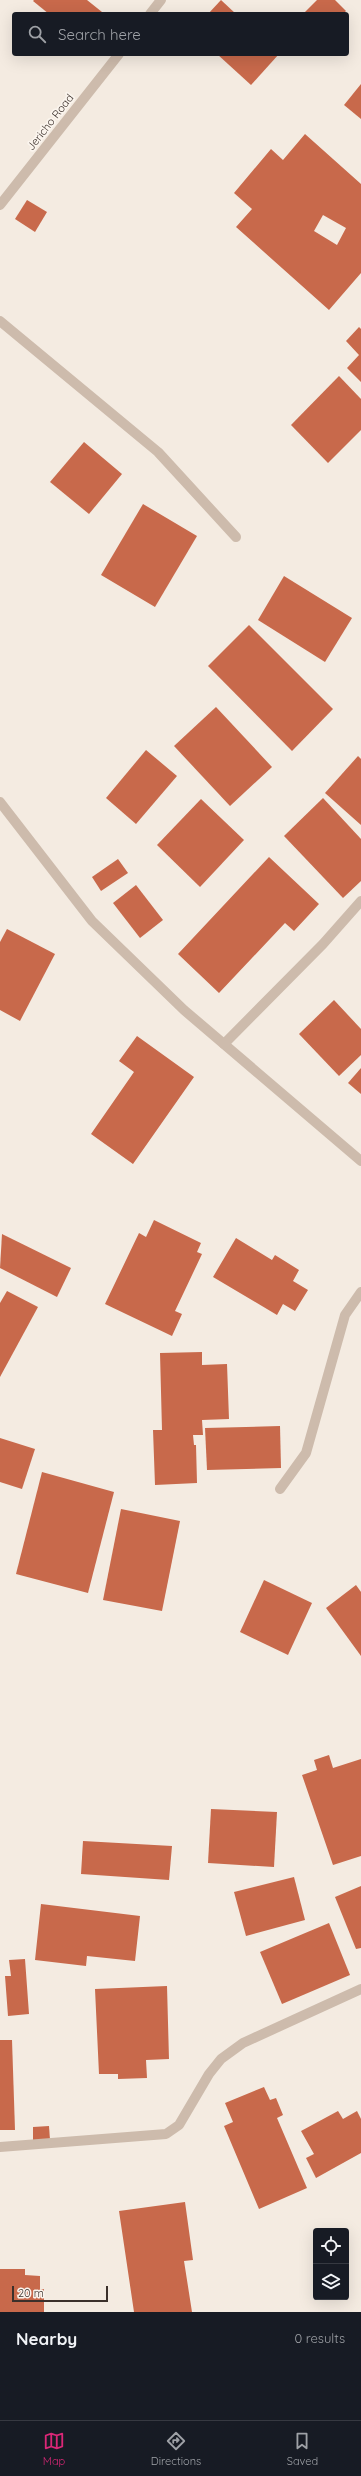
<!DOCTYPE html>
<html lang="en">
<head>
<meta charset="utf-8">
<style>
	:root { --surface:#171b24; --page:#242831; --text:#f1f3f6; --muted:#9ea1a6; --line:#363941; --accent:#db2777 }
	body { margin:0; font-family:Quicksand,sans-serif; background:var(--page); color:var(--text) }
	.controls { position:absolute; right:12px; bottom:12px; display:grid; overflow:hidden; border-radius:4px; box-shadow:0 4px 16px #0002 }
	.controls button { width:36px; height:36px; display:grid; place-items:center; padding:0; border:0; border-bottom:1px solid var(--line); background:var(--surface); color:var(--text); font:20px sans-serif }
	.scale { position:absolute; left:12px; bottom:10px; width:96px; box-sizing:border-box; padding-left:4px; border:2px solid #3b302b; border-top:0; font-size:11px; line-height:14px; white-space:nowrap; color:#3b302b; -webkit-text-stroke:3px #fbf5ee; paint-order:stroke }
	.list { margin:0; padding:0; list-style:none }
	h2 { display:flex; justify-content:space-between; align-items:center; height:52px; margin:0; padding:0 16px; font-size:17px }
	h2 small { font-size:13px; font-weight:400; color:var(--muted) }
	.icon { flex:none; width:22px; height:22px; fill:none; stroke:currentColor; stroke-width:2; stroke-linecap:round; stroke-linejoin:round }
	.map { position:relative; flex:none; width:361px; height:2312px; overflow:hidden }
	.search { position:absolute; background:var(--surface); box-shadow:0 4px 16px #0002; left:12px; right:12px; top:12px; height:44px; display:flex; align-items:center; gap:10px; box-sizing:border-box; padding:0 14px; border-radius:4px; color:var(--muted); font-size:15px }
	.sheet { height:108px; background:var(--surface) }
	nav { display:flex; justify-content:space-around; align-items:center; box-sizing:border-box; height:56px; border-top:1px solid var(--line); background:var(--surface); font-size:11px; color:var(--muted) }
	nav a { display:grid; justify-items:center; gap:2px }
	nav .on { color:var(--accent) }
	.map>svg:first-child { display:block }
</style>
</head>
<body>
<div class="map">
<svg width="361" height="2312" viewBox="0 0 361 2312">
	<rect width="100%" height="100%" fill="#f4ebe1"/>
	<!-- building -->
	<g fill="#c8694b" fill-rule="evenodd">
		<polygon points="34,0 87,0 102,12 100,14 49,14 33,1"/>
		<polygon points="221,0 236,14 208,14"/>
		<polygon points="317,0 335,0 346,11 343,14 303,14"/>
		<polygon points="217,54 279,54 251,85"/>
		<polygon points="361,84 361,119 344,105"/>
		<path d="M305,134L361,184V273L329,310L236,227L252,209L234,193L271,149L283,160ZM323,215L346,228L337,245L314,231Z"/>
		<polygon points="27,200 47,212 35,232 15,219"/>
		<polygon points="359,327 361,329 361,382 347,368 359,355 346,341"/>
		<polygon points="339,376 361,399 361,430 328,463 291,425"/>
		<polygon points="84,442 122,474 89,514 50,482"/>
		<polygon points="143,504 197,536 155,607 101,575"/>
		<polygon points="284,576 352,618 325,662 258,620"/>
		<polygon points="249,625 333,709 292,751 208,666"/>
		<polygon points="216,707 272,767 230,806 174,746"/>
		<polygon points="146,750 177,776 136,824 106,798"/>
		<polygon points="358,756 361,759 361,825 325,793"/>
		<polygon points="323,798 361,839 361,881 343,898 284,836"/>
		<polygon points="201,799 244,840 200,887 157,845"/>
		<polygon points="269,857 319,904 294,931 285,923 219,993 178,954"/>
		<polygon points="118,859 128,873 101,891 92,877"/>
		<polygon points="136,885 163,920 140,938 113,903"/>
		<polygon points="7,929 55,954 20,1021 0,1010 0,942"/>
		<polygon points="334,1000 361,1029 361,1055 339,1076 299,1034"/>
		<polygon points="137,1036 194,1077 133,1164 91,1134 134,1072 119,1061"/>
		<polygon points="361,1068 361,1094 348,1083"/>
		<polygon points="154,1220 201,1243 197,1252 202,1254 175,1311 182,1314 172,1336 105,1304 139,1233 146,1237"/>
		<polygon points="2,1234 71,1268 57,1297 0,1268"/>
		<polygon points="236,1238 272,1260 275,1255 299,1270 293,1281 308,1290 295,1311 283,1304 277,1315 213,1277"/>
		<polygon points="7,1291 38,1307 0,1377 0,1303"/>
		<polygon points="202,1352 202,1365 227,1364 229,1419 202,1420 203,1435 193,1435 194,1445 196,1445 197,1483 155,1485 153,1430 162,1430 160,1353"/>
		<polygon points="280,1426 281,1468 207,1470 205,1428"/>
		<polygon points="0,1438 35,1449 22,1489 0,1482"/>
		<polygon points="42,1472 114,1492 88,1593 16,1574"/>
		<polygon points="121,1509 180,1521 162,1611 103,1600"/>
		<polygon points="264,1580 312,1603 288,1655 240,1632"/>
		<polygon points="356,1585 361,1592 361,1656 326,1608"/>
		<polygon points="329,1755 333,1768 361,1759 361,1856 333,1865 302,1775 317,1770 314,1760"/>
		<polygon points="211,1809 277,1812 274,1867 208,1863"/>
		<polygon points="83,1841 172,1846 169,1880 81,1874"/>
		<polygon points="294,1877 305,1920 246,1936 234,1892"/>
		<polygon points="361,1886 361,1948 356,1949 335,1897"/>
		<polygon points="41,1904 140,1916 135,1961 87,1956 86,1966 35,1960"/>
		<polygon points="329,1923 350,1975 282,2004 260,1952"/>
		<polygon points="25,1959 29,2014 8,2016 5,1976 11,1976 9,1960"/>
		<polygon points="167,1986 169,2059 146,2060 147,2078 118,2079 118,2074 99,2074 95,1989"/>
		<polygon points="0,2040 12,2040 15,2130 0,2130"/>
		<polygon points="264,2087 270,2100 276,2098 283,2115 277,2118 307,2188 259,2209 224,2126 233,2122 225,2103"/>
		<polygon points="338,2111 343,2119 357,2111 361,2119 361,2153 316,2178 306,2158 314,2154 301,2131"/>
		<polygon points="49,2126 50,2140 33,2141 33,2127"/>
		<polygon points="185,2202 193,2260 184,2261 192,2312 134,2312 119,2211"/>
		<polygon points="0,2269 25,2269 25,2275 40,2276 40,2290 44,2289 44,2312 0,2312"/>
	</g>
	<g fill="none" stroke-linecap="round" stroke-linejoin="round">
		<!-- minor -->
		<g stroke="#cdbbac" stroke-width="10">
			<polyline points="0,321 158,452 236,537"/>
			<polyline points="0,802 92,921 184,1010 361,1161"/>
			<polyline points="224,1044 323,944 361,901"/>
			<polyline points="280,1489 306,1453 345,1315 361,1292"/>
			<polyline points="0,2147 166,2134 179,2125 209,2074 221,2059 243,2043 361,1989"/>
		</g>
		<!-- tertiary -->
		<g stroke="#cdbbac" stroke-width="10">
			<polyline points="150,14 161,0"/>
			<polyline points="0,205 119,54"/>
		</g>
	</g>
	<g text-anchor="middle" stroke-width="3.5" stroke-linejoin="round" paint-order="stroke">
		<!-- street labels -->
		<g font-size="11" fill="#3b302b" stroke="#fbf5ee">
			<text transform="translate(50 122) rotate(-52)" y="4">Jericho Road</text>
		</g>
	</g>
</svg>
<div class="controls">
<button><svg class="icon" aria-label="locate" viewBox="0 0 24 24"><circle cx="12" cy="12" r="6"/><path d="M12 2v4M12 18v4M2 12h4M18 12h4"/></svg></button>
<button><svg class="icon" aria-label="layers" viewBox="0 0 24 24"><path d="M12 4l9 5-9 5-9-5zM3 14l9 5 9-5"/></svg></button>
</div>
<div class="scale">20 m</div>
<div class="search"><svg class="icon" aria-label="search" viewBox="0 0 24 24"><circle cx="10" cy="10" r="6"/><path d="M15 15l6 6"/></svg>Search here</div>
</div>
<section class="sheet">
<h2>Nearby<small>0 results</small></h2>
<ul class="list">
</ul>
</section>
<nav>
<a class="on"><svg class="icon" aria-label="map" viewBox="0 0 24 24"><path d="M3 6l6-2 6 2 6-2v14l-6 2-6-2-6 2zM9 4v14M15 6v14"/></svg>Map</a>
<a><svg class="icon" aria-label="directions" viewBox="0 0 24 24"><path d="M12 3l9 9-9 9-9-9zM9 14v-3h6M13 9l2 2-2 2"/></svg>Directions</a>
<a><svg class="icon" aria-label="saved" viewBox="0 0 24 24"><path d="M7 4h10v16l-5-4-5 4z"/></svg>Saved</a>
</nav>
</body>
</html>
